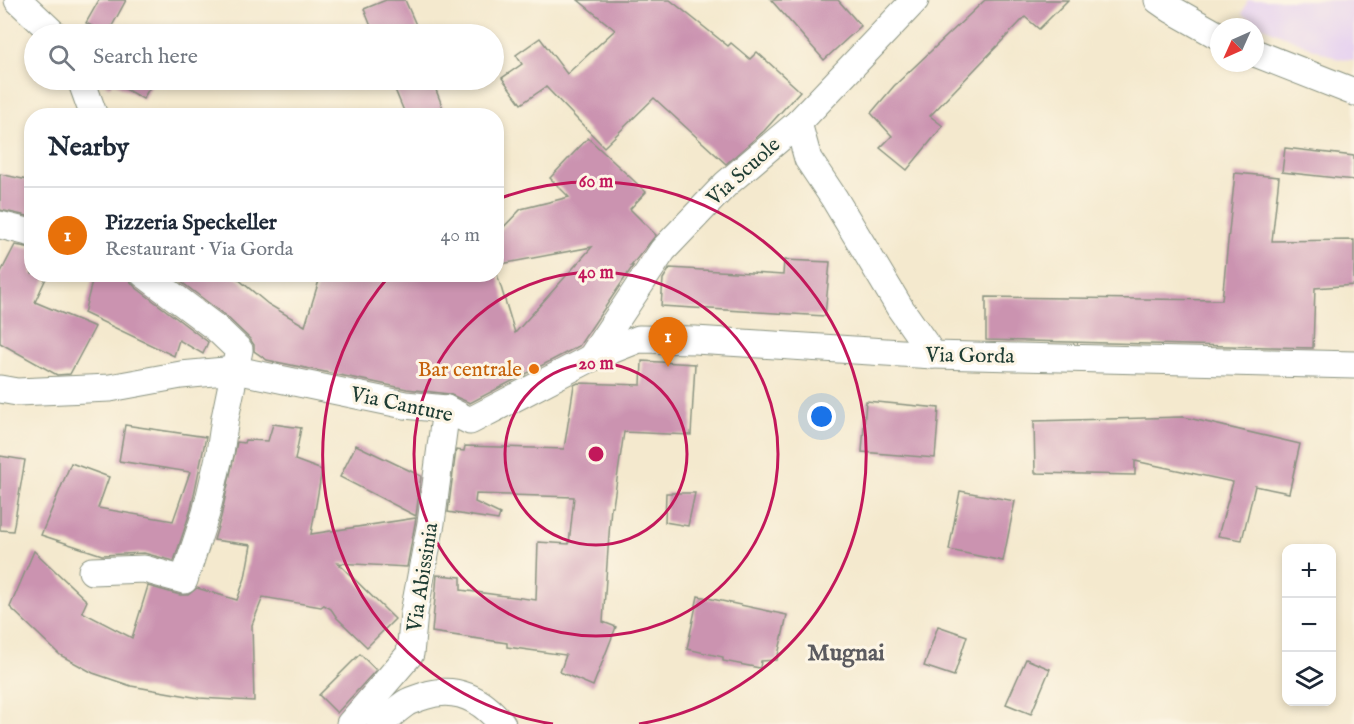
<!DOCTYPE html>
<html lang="en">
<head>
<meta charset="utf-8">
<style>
	:root { --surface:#fff; --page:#f2f2f3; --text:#1f2937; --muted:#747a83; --line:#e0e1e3; --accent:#0f766e }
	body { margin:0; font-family:"IM FELL English",serif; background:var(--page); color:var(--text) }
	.controls { position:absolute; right:18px; bottom:18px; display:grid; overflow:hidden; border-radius:12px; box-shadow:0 3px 9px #0003 }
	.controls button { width:54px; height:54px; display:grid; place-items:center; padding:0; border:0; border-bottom:2px solid var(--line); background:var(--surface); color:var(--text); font:30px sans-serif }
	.compass { position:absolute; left:1210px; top:18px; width:54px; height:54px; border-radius:50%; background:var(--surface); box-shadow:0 3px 9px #0003; rotate:225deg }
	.you { position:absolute; left:822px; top:417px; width:21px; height:21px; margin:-15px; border:4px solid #fff; border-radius:50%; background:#1a73e8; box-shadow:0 0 0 9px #1a73e833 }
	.badge { display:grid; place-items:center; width:39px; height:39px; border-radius:50%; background:var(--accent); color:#fff; font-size:20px; font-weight:700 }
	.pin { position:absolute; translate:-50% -50px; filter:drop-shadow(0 2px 3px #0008) }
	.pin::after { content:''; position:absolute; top:32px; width:21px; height:18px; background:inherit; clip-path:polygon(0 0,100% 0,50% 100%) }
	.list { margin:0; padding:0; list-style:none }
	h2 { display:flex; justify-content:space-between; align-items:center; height:78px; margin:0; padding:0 24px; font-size:26px }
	h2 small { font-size:20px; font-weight:400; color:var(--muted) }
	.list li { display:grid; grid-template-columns:39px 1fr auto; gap:18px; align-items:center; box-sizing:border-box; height:96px; padding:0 24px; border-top:2px solid var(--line) }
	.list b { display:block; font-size:22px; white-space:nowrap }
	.list p { margin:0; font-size:20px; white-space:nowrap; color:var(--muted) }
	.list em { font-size:20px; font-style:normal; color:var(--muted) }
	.icon { flex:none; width:33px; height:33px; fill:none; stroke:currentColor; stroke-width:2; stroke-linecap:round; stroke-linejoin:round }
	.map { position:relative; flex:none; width:1354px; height:724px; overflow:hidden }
	.search { position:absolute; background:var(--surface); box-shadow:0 3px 9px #0003; left:24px; top:24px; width:480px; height:66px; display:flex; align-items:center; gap:15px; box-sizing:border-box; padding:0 21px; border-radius:33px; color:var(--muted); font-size:22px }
	.panel { position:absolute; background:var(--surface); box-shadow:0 3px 9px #0003; left:24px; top:108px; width:480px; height:174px; border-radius:24px }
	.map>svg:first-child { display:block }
</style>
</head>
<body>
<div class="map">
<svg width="1354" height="724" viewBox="0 0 1354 724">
	<rect width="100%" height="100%" fill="#fcf5e5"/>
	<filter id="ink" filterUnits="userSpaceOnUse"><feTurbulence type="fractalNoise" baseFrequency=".0167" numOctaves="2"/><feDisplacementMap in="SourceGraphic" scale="12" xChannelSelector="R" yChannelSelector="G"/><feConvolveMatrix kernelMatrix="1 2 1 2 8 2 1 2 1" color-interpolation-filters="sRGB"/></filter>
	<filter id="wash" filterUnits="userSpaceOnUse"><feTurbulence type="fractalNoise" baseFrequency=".008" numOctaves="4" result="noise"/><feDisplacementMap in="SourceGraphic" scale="24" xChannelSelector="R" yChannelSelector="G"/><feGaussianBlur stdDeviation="1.35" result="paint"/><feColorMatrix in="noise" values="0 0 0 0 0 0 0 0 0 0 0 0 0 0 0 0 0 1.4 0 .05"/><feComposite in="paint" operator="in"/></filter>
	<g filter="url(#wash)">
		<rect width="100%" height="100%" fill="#f4e9ce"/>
		<!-- built -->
		<polygon fill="#e6d2f0" points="1248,0 1354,0 1354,60 1338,59 1270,30 1242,14"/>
		<g id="blocks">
			<!-- building -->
			<g fill="#cb93b0">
				<polygon points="99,0 126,0 111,28 124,34 92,34 96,28 86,23"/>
				<polygon points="386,0 405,0 420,34 374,34 364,9"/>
				<polygon points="578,0 670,0 728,46 731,43 750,59 757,52 800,91 764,131 726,164 654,98 604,147 546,87 521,104 502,78 522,64 516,55 540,38 567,74 615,30"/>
				<polygon points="771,0 838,0 861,26 824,60"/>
				<polygon points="985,0 1068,0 1039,29 1025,17 930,116 943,126 907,170 880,148 892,136 871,113 894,86"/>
				<polygon points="98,80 154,80 143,99 113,82 110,87"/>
				<polygon points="391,80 440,80 443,87 436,90 446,116 406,116"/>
				<polygon points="588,138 646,192 630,209 656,235 631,266 633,266 579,346 470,403 449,394 407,389 267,360 254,351 254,345 250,339 227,317 171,274 232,274 268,304 305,326 321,274 497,274 515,333 592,247 496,265 496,235 521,209 569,197 550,178"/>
				<polygon points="1285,148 1354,156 1354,180 1282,172"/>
				<polygon points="1235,173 1279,177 1272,241 1354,240 1354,285 1315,288 1313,348 986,340 986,297 1222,300"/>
				<polygon points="0,174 32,181 32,217 0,210"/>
				<polygon points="15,245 32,248 32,274 48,274 35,302 95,327 70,374 57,375 0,343 0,274"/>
				<polygon points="784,260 830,262 825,316 661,306 663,279 670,268 783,275"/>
				<polygon points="94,274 129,274 130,281 135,287 208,342 203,354 179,340 174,356 84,313"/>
				<polygon points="642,361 695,364 691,435 624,432 613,506 611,506 603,622 616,627 593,686 560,672 566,655 507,647 507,643 432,632 437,575 461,577 461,590 536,600 538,542 569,544 574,497 476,494 475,502 500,514 498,520 448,512 456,450 464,451 465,446 564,449 574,385 578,383 641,385"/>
				<polygon points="866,401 939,408 935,458 862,452"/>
				<polygon points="1184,417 1300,444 1289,493 1255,486 1242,540 1218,536 1233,482 1135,461 1135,475 1035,473 1034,421"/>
				<polygon points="273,424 301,428 295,460 322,470 311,534 416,518 407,567 338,563 395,619 367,647 337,618 331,609 324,605 321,607 263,597 252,625 254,701 199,698 131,686 93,673 60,655 10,607 34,551 87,601 82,612 132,638 148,586 180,595 188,595 197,588 237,600 245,578 251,545 214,540 221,517 237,442 244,443 245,440 268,441"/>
				<polygon points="125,425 206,437 191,509 174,561 144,553 102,555 41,535 71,463 109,477 98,508 173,521 190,472 119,461"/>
				<polygon points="356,445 421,476 416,516 340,477"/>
				<polygon points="0,456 25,460 13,531 0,530"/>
				<polygon points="960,491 1015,501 1003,561 949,550"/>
				<polygon points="666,493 695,493 688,526 665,522"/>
				<polygon points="698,596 787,615 777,660 761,661 760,668 723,661 723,657 687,649"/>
				<polygon points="938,626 967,636 954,676 924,666"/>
				<polygon points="360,654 376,670 337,713 319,695"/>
				<polygon points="1026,659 1050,669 1031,714 1006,704"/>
			</g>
		</g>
	</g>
	<g filter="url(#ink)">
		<use href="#blocks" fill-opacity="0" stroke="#8a9381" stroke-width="1.5"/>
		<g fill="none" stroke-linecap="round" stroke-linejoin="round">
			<defs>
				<g id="street">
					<polyline points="18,0 54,34"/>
					<polyline points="1158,0 1171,9 1219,36"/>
					<polyline points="1255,53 1354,92"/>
					<polyline points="81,80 94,116"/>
					<polyline points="798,123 808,159 834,198 900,308 933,355"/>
					<polyline points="0,225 32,233"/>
					<polyline points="591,358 663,250 726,184 798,123 915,0"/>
					<polyline points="0,389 17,392 110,388 181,375 236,370 405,405 446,409 470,421 591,358 639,339 695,340 933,355 1354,365"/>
					<polyline points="92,571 144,569 184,580 206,513 220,453 225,418 239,350 216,328 144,274"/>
					<polyline points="350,724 410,654 414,613 431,523 446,409"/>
					<path d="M380,724C389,717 397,709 406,703C411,700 418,698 424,696C455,685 482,699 502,724"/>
				</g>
			</defs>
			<!-- street casing -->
			<use href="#street" stroke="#8a9381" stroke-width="29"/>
			<!-- street -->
			<use href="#street" stroke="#fff" stroke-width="27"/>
		</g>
	</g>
	<!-- distance rings -->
	<g fill="none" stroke="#c2185b" stroke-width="3">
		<circle cx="596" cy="454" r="91"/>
		<circle cx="596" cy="454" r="182"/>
		<path d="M553 724A273 273 0 0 1 390 275M498 199A273 273 0 1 1 639 724"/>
	</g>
	<!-- markers -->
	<circle fill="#e8710a" stroke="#fcf5e5" stroke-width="2" cx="534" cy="369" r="6"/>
	<g text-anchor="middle" stroke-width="6" stroke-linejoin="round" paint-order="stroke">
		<!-- street labels -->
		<g font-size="21" fill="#1f3d34" stroke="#fcf5e5">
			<text transform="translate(743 171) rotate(-42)" y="7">Via Scuole</text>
			<text transform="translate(970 355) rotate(1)" y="7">Via Gorda</text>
			<text transform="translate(402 404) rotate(12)" y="7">Via Canture</text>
			<text transform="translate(422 577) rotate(-81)" y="7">Via Abissinia</text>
		</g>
		<!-- food labels -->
		<g font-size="21" fill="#c56008" stroke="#fcf5e5" text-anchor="end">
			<text x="522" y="376">Bar centrale</text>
		</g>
		<!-- quarter labels -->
		<g font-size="24" font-weight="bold" fill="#5b5b5f" stroke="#fcf5e5">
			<text x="846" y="660">Mugnai</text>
		</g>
	</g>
	<circle cx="596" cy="454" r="9" fill="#c2185b" stroke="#fcf5e5" stroke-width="3"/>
	<g font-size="18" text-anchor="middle" font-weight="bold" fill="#c2185b" stroke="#fcf5e5" stroke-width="6" stroke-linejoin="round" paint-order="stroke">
		<text x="596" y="187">60 m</text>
		<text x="596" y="278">40 m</text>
		<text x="596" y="369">20 m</text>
	</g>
</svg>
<div class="controls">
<button>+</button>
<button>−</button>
<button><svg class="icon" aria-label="layers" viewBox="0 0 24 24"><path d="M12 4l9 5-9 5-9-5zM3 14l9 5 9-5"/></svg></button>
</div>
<svg class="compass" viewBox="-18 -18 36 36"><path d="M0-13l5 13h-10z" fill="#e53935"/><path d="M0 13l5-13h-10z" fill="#747a83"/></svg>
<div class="you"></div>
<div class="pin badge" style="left:668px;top:367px;background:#e8710a">1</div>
<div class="search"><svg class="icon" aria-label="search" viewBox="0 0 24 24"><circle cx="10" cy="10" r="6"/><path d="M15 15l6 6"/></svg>Search here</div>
<section class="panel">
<h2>Nearby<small></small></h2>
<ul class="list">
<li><span class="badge" style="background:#e8710a">1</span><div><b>Pizzeria Speckeller</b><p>Restaurant · Via Gorda</p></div><em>40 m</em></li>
</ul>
</section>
</div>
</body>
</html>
